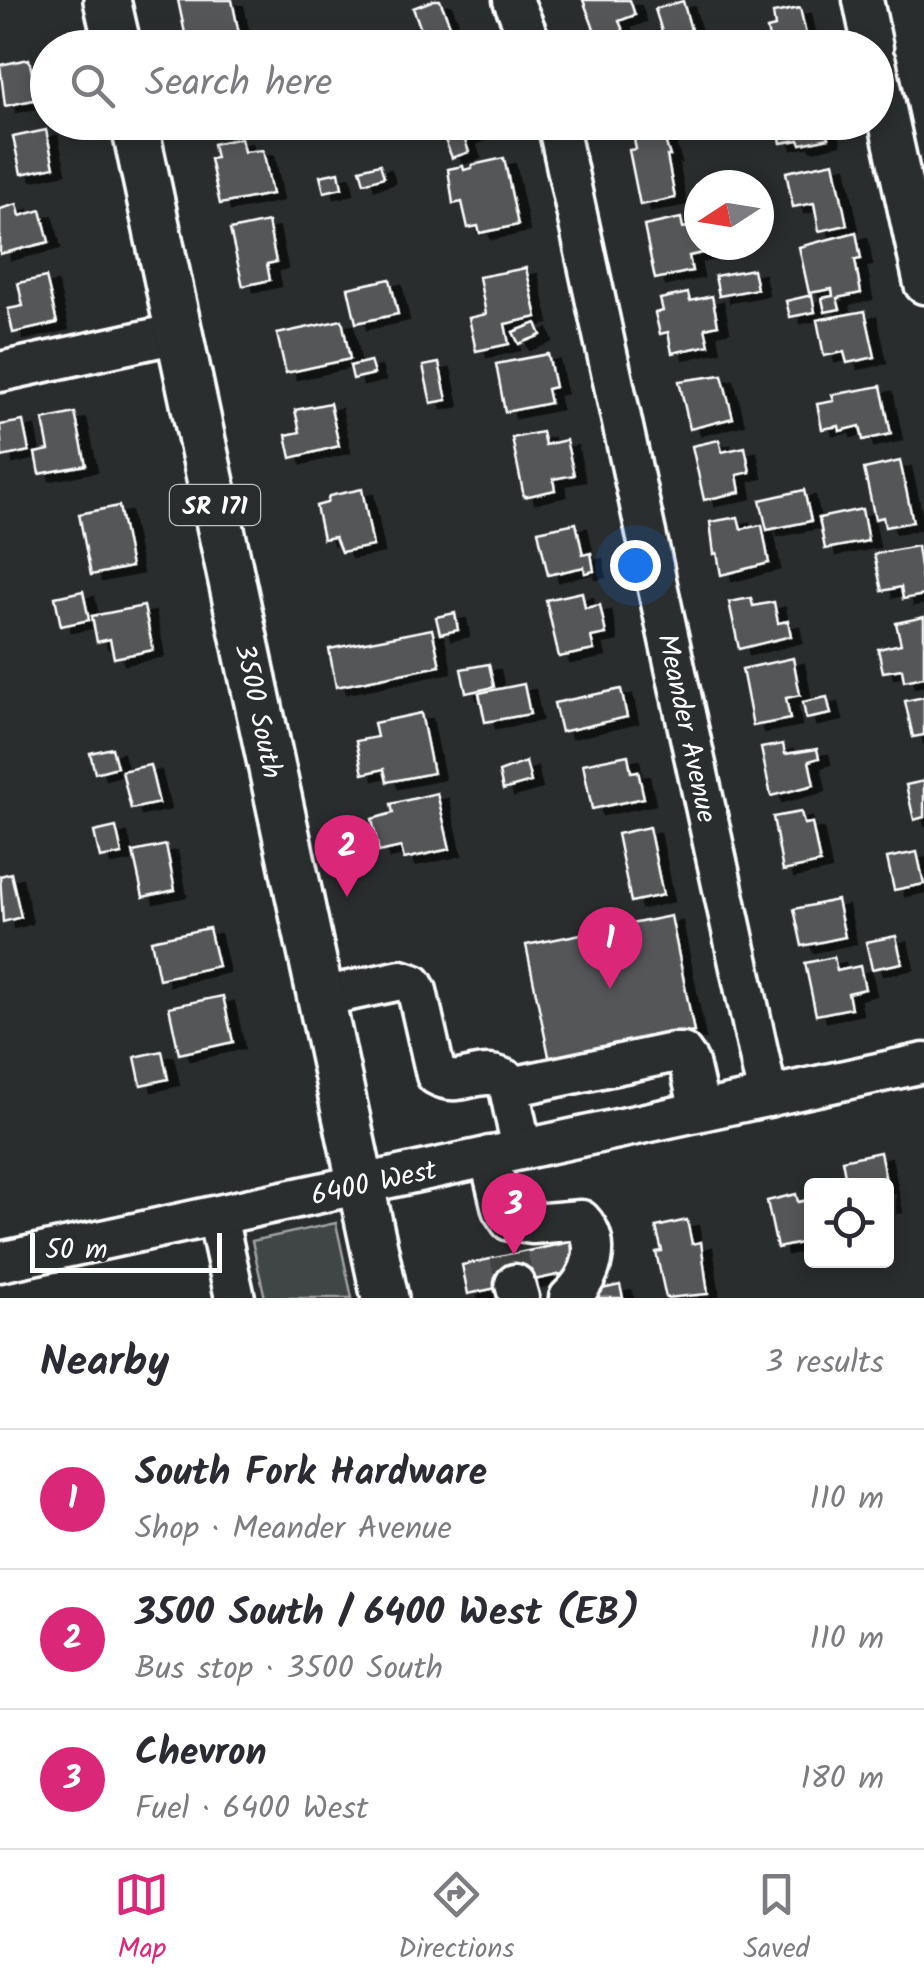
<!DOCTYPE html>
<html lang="en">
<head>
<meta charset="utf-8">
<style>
	:root { --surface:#fff; --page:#f7f7f7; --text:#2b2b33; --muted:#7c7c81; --line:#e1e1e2; --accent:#db2777 }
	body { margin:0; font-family:Kalam,sans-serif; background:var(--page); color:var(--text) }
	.controls { position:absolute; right:30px; bottom:30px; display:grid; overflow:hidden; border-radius:10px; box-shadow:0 5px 15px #0003 }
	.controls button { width:90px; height:90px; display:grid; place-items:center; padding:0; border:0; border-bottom:2px solid var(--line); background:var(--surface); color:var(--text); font:50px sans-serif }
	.compass { position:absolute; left:684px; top:170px; width:90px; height:90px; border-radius:50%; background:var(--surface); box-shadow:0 5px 15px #0003; rotate:258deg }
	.scale { position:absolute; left:30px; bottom:25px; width:192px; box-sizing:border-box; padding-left:10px; border:5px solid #fff; border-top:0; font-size:28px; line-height:35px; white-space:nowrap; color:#fff; -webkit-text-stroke:8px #2a2d2e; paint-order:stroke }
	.you { position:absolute; left:635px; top:565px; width:35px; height:35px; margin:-25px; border:8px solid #fff; border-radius:50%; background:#1a73e8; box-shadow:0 0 0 15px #1a73e833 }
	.badge { display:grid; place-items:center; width:65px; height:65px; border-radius:50%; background:var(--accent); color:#fff; font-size:32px; font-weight:700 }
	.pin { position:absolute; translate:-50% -82px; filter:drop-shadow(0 2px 5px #0008) }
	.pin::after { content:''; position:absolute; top:52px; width:35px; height:30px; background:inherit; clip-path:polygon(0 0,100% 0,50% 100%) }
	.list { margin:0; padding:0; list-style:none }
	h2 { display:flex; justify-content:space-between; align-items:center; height:130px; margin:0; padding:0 40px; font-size:42px }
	h2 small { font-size:32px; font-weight:400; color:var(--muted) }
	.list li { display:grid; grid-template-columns:65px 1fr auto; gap:30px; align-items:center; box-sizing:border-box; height:140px; padding:0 40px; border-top:2px solid var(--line) }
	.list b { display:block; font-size:38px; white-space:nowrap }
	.list p { margin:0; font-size:32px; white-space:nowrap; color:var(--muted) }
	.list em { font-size:32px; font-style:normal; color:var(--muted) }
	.icon { flex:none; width:55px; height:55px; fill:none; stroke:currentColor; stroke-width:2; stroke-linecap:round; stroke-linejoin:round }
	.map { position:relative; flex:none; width:924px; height:1298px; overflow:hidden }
	.search { position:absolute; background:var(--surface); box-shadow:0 5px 15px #0003; left:30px; right:30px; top:30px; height:110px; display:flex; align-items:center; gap:25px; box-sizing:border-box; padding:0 35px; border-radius:55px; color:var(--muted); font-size:38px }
	.sheet { height:550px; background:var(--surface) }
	nav { display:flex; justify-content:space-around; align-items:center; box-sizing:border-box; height:140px; border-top:2px solid var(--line); background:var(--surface); font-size:28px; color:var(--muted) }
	nav a { display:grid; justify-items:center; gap:5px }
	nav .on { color:var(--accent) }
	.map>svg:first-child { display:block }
</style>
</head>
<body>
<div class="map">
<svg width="924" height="1298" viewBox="0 0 924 1298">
	<defs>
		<filter id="shadow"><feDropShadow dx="11" dy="6" stdDeviation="0" flood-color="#0009"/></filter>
	</defs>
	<rect width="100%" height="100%" fill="#2a2d2e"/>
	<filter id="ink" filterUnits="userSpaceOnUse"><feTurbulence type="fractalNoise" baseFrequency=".01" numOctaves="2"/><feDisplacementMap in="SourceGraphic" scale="20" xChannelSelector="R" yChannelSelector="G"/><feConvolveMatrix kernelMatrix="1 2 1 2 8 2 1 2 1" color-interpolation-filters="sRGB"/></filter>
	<g filter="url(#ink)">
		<!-- green -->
		<polygon fill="#414445" stroke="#a0a2a2" stroke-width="2.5" points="336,1223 352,1298 265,1298 252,1241"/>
		<!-- building -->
		<g fill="#555758" stroke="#fff" stroke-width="2.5" filter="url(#shadow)">
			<polygon points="178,0 232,0 239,34 187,43"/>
			<polygon points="434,0 440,0 459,48 428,48 413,8"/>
			<polygon points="583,0 630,0 635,15 619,21 627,40 601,48"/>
			<polygon points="683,1 691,30 664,38 655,9"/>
			<polygon points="800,8 809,48 771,48 767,29 775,27 773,13"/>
			<polygon points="29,59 38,99 5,106 0,65"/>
			<polygon points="438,122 489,122 491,127 464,138 469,152 452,158"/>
			<polygon points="777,122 826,122 829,138 801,144 799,140 781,143"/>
			<polygon points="46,130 54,167 21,174 13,137"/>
			<polygon points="663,134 670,156 667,156 675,198 640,205 629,150 636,149 634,139"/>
			<polygon points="241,138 244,152 263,150 272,194 220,204 210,159 216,158 213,144"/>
			<polygon points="504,158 518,225 480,233 478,226 468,228 462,202 453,204 448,169 463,166 464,170 472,168 472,165"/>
			<polygon points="834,162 847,225 819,231 814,203 793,207 786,172"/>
			<polygon points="380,164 384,177 364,183 360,169"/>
			<polygon points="339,172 342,188 324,192 320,176"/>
			<polygon points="17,204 20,216 41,210 49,242 0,254 0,209"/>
			<polygon points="681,218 683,228 699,224 699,245 715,245 716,250 689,256 692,271 655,279 644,226"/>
			<polygon points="268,222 276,262 267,264 270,280 243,286 230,230"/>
			<polygon points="856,232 861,259 855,260 861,293 837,298 840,309 825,312 822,298 833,296 832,289 809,293 799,247"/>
			<polygon points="526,268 537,317 505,324 509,344 476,351 469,318 486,314 479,277"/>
			<polygon points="753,269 757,289 719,296 715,276"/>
			<polygon points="46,277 57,323 13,333 8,309 23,306 18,283"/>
			<polygon points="390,279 398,314 356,323 348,288"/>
			<polygon points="688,293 690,301 712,296 718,325 705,328 709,345 672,353 668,332 660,334 655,313 663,311 660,299"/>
			<polygon points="812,295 815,312 790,317 786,301"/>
			<polygon points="865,311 875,357 847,363 844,352 824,356 817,320"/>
			<polygon points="342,320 350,359 286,373 277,334"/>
			<polygon points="536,323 541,335 519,344 513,332"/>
			<polygon points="548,354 555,387 547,389 550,403 505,412 496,364"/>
			<polygon points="370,361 374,374 353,379 350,366"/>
			<polygon points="439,363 447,400 431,403 423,366"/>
			<polygon points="722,375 733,418 690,429 679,381"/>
			<polygon points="881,386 891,434 863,440 860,426 840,431 839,426 822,429 817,404 834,401 832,395"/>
			<polygon points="330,403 339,446 291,458 286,435 300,432 295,410"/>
			<polygon points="75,413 86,465 39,474 35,453 49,450 43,420"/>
			<polygon points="23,421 29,451 2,457 0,425"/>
			<polygon points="542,432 545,445 566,440 574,475 553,479 555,490 524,497 512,438"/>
			<polygon points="719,440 722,452 745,447 750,472 737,475 740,492 704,500 692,446"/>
			<polygon points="900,461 913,522 885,527 883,517 875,519 864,469"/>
			<polygon points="362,489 373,546 341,552 335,537 323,539 316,506 327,503 329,496"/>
			<polygon points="804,490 811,521 767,530 760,500"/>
			<polygon points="119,506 131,567 91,575 79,514"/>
			<polygon points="862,509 868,541 825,549 819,518"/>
			<polygon points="738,517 741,529 762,525 769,563 721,575 717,553 714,554 710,522"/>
			<polygon points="576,523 583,555 591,553 594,571 585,573 584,567 548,575 538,531"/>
			<polygon points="917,546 924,595 903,599 901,587 882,591 874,554"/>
			<polygon points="83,591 89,620 61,626 55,597"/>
			<polygon points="582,592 585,608 600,605 606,634 591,637 594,650 559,657 546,600"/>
			<polygon points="751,598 753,606 774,602 778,623 788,621 791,636 739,649 729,602"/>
			<polygon points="144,606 153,650 114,658 110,639 97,642 92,616"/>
			<polygon points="455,613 458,630 440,634 436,617"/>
			<polygon points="924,617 924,677 904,681 902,669 883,672 878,649 901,644 896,623"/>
			<polygon points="432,629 440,666 336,687 329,649"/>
			<polygon points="793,658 800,695 786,698 790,719 753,726 742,669"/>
			<polygon points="489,664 494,687 466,693 461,669"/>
			<polygon points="524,684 530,714 485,722 479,693"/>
			<polygon points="621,689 627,717 561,732 554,703"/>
			<polygon points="827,697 831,714 806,719 803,702"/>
			<polygon points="924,697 924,735 913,737 905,701"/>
			<polygon points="421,713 433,773 387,782 384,769 363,774 356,741 377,737 374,723"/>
			<polygon points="783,744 785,754 817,749 819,758 809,761 814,785 771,796 761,748"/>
			<polygon points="112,748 117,767 95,773 90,753"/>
			<polygon points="628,755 631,772 638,771 644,798 592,809 583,764"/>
			<polygon points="526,762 531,782 503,790 499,772"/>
			<polygon points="150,765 159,803 131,809 122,771"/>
			<polygon points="924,781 924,817 914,820 906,785"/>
			<polygon points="437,793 450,849 404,859 401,847 379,852 372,819 393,813 391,804"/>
			<polygon points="801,812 804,824 812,823 820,863 783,871 773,817"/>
			<polygon points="116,827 122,854 100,858 94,832"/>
			<polygon points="649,827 663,895 631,902 617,834"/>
			<polygon points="166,845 175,890 143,897 133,852"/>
			<polygon points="917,852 924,884 894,890 887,858"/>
			<polygon points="11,873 21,917 3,922 0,876"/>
			<polygon points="837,900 845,937 802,946 794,909"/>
			<polygon points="671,916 694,1032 550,1061 526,945"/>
			<polygon points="209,928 218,966 159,979 151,940"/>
			<polygon points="896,936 902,963 872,969 866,942"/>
			<polygon points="834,957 837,971 860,966 865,989 848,993 851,1008 816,1015 805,963"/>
			<polygon points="223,996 233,1042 179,1054 169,1007"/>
			<polygon points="162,1051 168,1079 141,1085 135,1057"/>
			<polygon points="880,1152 891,1206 886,1207 886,1186 847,1186 842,1160"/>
			<polygon points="796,1194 798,1202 812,1199 812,1222 802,1224 806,1242 777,1248 767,1201"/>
			<polygon points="687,1220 692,1244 701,1242 708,1294 666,1298 656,1252 662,1251 656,1227"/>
			<polygon points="575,1241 581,1270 468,1294 462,1265"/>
			<polygon points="620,1285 623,1298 595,1298 593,1291"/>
		</g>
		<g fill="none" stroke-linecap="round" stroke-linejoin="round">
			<!-- minor-tunnel -->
			<polyline stroke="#3f4243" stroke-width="38" stroke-dasharray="38 19" stroke-linecap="butt" points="509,1255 515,1284"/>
			<defs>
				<g id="minor">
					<polyline points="513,0 533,48"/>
					<polyline points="863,0 873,48"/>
					<polyline points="876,62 924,284"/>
					<path id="s1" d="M557,122L768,1097"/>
					<polyline points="0,372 178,333"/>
					<path d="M321,997L401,980L413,984L417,991L436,1075C465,1092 480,1059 516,1086"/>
					<polyline points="522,1149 510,1093 516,1086 672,1053 682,1053 689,1063 700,1111"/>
					<path d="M489,1156L502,1209L510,1221L532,1224L581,1220C604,1244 591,1278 569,1298"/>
					<polyline points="217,1216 235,1298"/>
					<path id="s2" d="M0,1262L924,1063"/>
					<polyline points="515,1284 519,1298"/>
				</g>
				<g id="major">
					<polyline points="107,0 118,48"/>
					<path id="s3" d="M134,122L385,1298"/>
				</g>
			</defs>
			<!-- minor casing -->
			<use href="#minor" stroke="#fff" stroke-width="45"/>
			<!-- major casing -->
			<use href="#major" stroke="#fff" stroke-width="52"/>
			<!-- minor -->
			<use href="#minor" stroke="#2a2d2e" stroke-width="38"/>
			<!-- major -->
			<use href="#major" stroke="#2a2d2e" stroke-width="45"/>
		</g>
	</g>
	<g text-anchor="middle" stroke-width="8" stroke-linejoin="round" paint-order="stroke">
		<!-- shield labels -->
		<rect fill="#2a2d2e" stroke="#bfc0c0" stroke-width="2.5" x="170" y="485" width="90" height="40" rx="8"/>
		<g font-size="25" font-weight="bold" fill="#fff">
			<text x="215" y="514">SR 171</text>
		</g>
		<!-- street labels -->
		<g font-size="28" fill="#fff" stroke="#2a2d2e">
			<text dy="10" stroke="none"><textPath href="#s3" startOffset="602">3500 South</textPath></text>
			<text dy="10" stroke="none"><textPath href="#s1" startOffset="620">Meander Avenue</textPath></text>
			<text dy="10" stroke="none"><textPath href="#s2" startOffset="382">6400 West</textPath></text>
		</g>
	</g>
</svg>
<div class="controls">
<button><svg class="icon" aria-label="locate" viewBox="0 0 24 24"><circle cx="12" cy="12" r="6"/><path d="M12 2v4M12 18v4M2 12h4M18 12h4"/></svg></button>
</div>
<svg class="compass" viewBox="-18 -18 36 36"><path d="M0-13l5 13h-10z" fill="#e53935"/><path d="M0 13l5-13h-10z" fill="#7c7c81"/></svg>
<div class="scale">50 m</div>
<div class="you"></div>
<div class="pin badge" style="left:610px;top:989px">1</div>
<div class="pin badge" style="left:347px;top:897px">2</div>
<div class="pin badge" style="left:514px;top:1255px">3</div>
<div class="search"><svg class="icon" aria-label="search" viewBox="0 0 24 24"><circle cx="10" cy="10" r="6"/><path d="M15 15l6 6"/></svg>Search here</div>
</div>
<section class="sheet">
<h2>Nearby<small>3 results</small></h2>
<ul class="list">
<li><span class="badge">1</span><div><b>South Fork Hardware</b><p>Shop · Meander Avenue</p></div><em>110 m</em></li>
<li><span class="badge">2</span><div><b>3500 South / 6400 West (EB)</b><p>Bus stop · 3500 South</p></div><em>110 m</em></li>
<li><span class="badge">3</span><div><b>Chevron</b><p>Fuel · 6400 West</p></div><em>180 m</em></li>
</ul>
</section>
<nav>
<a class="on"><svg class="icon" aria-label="map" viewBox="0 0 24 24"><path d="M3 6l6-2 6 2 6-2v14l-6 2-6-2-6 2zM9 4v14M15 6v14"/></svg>Map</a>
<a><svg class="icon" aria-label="directions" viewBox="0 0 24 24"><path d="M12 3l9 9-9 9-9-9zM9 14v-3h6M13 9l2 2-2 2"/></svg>Directions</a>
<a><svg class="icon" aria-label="saved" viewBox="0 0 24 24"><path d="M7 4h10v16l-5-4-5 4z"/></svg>Saved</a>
</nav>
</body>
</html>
